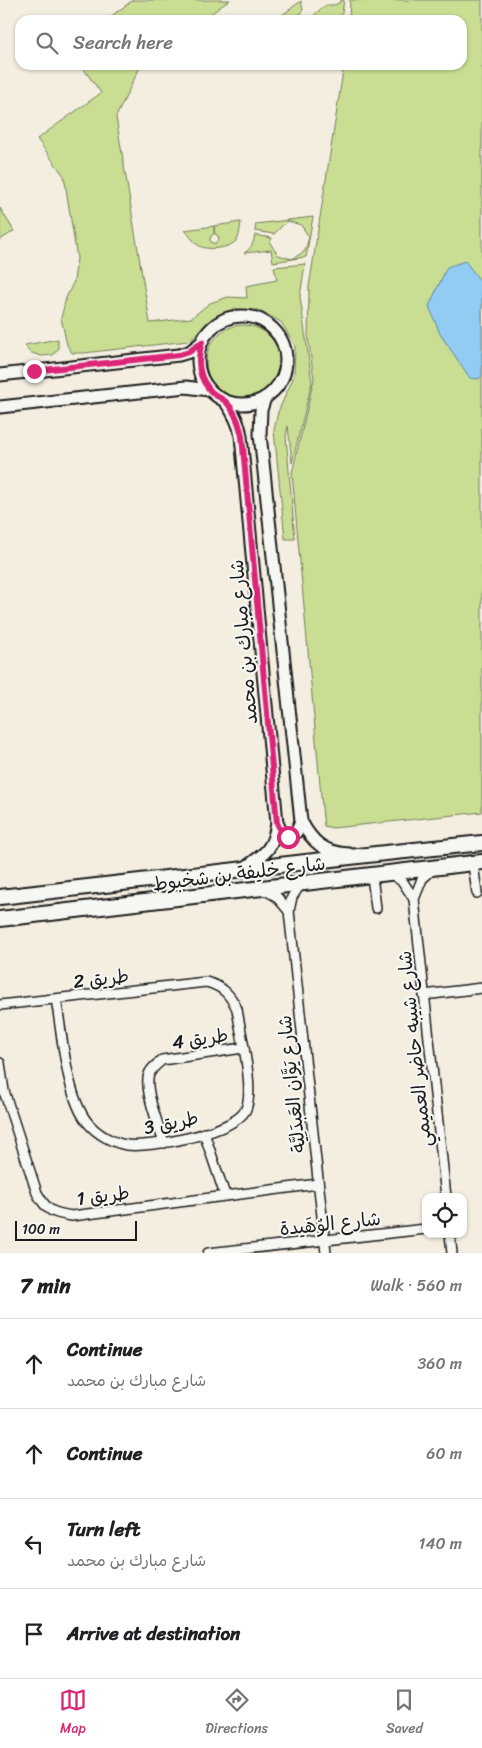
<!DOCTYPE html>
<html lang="en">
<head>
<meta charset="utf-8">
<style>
	:root { --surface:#fff; --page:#f6f6f6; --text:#202124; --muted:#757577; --line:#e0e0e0; --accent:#db2777 }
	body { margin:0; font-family:Sriracha,"Playpen Sans Arabic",sans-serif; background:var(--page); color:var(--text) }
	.controls { position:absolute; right:15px; bottom:15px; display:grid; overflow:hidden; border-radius:10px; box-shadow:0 1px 4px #0004 }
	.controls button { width:45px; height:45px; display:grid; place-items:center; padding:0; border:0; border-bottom:1px solid var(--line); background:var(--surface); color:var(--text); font:25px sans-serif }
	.scale { position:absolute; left:15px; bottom:12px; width:122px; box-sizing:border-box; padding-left:5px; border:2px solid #1c1c1c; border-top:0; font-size:14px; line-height:18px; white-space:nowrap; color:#1c1c1c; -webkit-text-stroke:4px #f6f6f2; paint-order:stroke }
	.stop { position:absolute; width:15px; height:15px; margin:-11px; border:4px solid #db2777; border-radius:50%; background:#fff }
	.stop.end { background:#db2777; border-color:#fff; box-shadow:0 1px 5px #0008 }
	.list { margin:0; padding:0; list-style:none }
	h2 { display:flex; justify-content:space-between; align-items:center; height:65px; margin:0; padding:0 20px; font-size:21px }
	h2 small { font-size:16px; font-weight:400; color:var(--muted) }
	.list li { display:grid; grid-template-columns:32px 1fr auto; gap:15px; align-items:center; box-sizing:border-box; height:90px; padding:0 20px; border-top:1px solid var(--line) }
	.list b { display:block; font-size:19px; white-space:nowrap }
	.list p { margin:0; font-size:16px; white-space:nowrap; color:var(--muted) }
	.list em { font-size:16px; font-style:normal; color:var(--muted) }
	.icon { flex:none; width:28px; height:28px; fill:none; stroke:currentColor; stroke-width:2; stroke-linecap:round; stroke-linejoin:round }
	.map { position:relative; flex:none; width:482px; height:1253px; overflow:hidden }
	.search { position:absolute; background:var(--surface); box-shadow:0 1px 4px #0004; left:15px; right:15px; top:15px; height:55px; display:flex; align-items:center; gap:12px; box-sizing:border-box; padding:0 18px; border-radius:15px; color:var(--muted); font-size:19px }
	.sheet { height:425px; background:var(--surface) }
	nav { display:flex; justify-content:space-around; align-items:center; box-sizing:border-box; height:70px; border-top:1px solid var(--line); background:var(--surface); font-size:14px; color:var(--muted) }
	nav a { display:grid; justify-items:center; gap:2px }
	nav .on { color:var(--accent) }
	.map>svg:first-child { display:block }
</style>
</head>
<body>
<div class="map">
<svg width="482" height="1253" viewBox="0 0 482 1253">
	<rect width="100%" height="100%" fill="#f4eee1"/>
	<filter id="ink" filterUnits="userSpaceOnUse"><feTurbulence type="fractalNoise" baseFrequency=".02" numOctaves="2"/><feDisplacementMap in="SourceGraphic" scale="10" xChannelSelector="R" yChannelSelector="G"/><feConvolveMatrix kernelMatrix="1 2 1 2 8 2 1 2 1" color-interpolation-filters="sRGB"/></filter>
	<g filter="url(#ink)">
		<!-- green -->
		<g fill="#c9de93" stroke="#727d58">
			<polygon points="133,0 230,0 202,20 106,20"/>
			<polygon points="341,0 344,0 341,19 313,20 314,15 326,5 334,5 339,3"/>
			<polygon points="350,0 482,0 482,812 333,828 324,826 323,818 292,473 314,379 308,337 309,287 344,65 462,65 462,20 349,20"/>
			<path d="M301,1L303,10C298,19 287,22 278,18Z"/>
			<polygon points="81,65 141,65 116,117 150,323 191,318 210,303 228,297 247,298 246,286 277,280 274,267 305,264 300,297 312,382 292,463 288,426 286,436 295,539 285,539 274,430 278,412 294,376 295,346 281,322 258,310 234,309 222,313 188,341 84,353 72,353 67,345 61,318 66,298 74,281 77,258 64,176 37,139 101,93"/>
			<polygon points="0,208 14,231 0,240"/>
			<path d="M313,217L306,257L273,262L271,250L244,253C252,248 253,244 255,235L272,238L270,243L278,255L292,259L305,251L309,237L301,225L287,221L274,234L255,231L256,224Z"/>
			<path d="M241,222C240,227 240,234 238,238C234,248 207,252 198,245C193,241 189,235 185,230L214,226V234L211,236L210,240L212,243H216L219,239L218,236L215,234L214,226Z"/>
			<circle cx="243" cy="362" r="37"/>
			<polygon points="58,339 58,349 53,355 41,356 29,352 25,345"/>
		</g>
		<!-- water -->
		<polygon fill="#92ccf2" stroke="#63869c" points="465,261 482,283 482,376 479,379 470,378 440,334 429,306 447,267"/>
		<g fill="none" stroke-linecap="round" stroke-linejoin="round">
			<defs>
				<g id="minor">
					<polyline points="473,864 477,893"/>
					<polyline points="433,869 422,879 414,899 446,1197"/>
					<polyline points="392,874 403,882 414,899"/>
					<polyline points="372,876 376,908"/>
					<polyline points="300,885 292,897 289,911 326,1253"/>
					<polyline points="263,889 276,896 289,911"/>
					<polyline points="424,995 482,988"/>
					<path d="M0,1005L206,982C222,986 230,994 237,1009C240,1032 256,1091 245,1111C232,1133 152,1148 127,1145C113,1143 97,1134 88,1123C66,1097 62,1032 56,999"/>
					<path d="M0,1063L4,1091L37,1193C47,1211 52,1213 72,1216L318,1184"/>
					<polyline points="204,1133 225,1195"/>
					<path d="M164,1143C159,1126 146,1095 148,1078C149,1070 156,1065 162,1060L243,1048"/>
					<polyline points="450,1234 452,1253"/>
					<polyline points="208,1253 426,1229"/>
				</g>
				<g id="tertiary">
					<circle cx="242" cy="360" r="44"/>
					<polyline points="0,375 179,355 189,352 202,342"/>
					<path d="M265,398L261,410L260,434L301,821C312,842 324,853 349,854"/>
					<path d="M225,401C233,412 239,422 241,436L277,823C273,850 265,854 243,869"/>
					<polyline points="0,407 186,387 209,390"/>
					<path d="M277,823L281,831L288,837C297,835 298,829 301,821"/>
				</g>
				<g id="secondary">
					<polyline points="0,897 376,854 482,843"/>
					<polyline points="0,919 482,862"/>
				</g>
			</defs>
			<!-- minor casing -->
			<use href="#minor" stroke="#1c1c1c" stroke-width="12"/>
			<!-- tertiary casing -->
			<use href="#tertiary" stroke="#1c1c1c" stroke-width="15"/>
			<!-- secondary casing -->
			<use href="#secondary" stroke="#1c1c1c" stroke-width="18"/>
			<!-- minor -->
			<use href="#minor" stroke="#f6f6f2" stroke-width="9"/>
			<!-- tertiary -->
			<use href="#tertiary" stroke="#f6f6f2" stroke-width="11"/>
			<!-- secondary -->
			<use href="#secondary" stroke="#f6f6f2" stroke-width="14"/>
		</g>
	</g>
	<g fill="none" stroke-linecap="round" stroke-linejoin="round" filter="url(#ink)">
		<!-- route -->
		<path stroke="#db2777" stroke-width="6" d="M34,371L179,355L189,352L202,342C197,359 197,375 209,389C213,395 220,397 225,401C235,410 239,423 242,436L277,823L281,831L288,837"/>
	</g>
	<g text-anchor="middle" stroke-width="4" stroke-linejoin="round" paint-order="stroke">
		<!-- street labels -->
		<g font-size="19" fill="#1c1c1c" stroke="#f6f6f2">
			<text transform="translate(243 642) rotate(-95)" y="7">شارع مبارك بن محمد</text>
			<text transform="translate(239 873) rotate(-7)" y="7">شارع خليفة بن شخبوط</text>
			<text transform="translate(101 978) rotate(-6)" y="7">طريق 2</text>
			<text transform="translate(200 1038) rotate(-8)" y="7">طريق 4</text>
			<text transform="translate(414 1049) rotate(-96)" y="7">شارع شيبه حاضر العميمي</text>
			<text transform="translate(291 1084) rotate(-96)" y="7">شارع يَوَّان العَبدَلِيَّة</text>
			<text transform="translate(171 1122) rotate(-11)" y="7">طريق 3</text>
			<text transform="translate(103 1195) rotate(-7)" y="7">طريق 1</text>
			<text transform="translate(330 1223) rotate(-6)" y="7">شارع الوُهَيدة</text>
		</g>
	</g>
</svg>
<div class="controls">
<button><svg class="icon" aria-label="locate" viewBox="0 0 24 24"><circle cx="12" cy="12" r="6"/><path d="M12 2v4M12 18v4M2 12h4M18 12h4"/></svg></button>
</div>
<div class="scale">100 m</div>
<div class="stop" style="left:288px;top:837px"></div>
<div class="stop end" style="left:34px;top:371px"></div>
<div class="search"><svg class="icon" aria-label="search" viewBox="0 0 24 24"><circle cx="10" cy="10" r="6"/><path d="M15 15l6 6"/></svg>Search here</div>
</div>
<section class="sheet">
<h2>7 min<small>Walk · 560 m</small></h2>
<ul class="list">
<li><svg class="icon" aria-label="ahead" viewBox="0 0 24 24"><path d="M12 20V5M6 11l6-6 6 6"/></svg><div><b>Continue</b><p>شارع مبارك بن محمد</p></div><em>360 m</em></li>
<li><svg class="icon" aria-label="ahead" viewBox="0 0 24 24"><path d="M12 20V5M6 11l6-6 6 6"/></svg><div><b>Continue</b></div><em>60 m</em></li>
<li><svg class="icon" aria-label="left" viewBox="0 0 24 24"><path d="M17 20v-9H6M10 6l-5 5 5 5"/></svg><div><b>Turn left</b><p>شارع مبارك بن محمد</p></div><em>140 m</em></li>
<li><svg class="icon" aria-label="arrive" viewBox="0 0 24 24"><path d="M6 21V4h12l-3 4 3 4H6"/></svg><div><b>Arrive at destination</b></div></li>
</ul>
</section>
<nav>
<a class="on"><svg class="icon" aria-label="map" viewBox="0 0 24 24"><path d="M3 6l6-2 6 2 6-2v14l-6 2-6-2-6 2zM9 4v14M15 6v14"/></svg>Map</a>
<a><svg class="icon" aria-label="directions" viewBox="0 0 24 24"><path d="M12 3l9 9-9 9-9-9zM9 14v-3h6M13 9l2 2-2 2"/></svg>Directions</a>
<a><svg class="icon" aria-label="saved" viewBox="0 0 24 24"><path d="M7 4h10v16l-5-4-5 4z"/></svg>Saved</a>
</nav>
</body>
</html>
